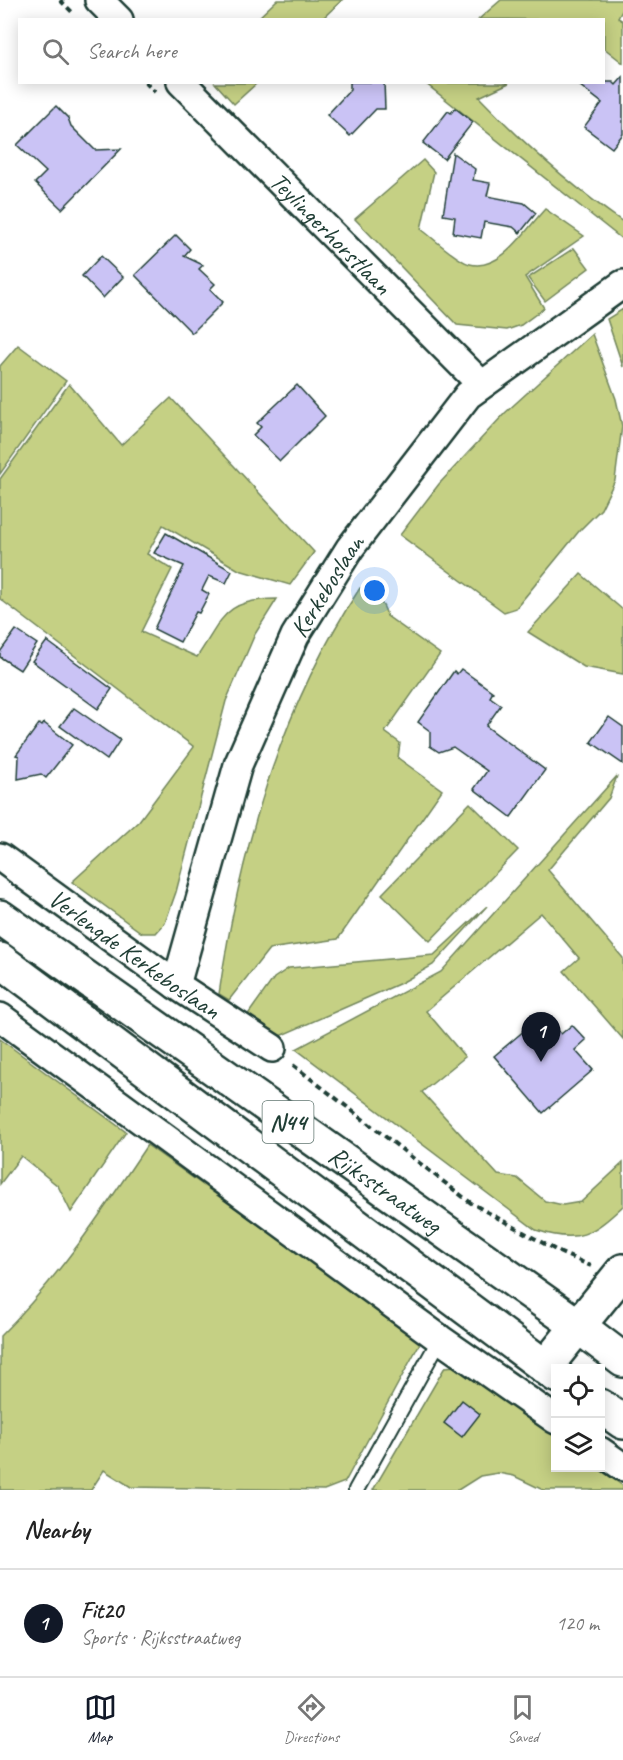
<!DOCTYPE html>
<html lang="en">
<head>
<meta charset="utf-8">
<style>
	:root { --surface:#fff; --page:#f6f6f6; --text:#222; --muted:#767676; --line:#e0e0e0; --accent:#111827 }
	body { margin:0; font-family:Caveat,sans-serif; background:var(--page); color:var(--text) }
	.controls { position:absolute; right:18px; bottom:18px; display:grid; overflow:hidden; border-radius:0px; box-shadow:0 3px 15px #0003 }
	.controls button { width:54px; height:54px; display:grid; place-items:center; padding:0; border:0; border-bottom:2px solid var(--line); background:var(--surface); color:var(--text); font:30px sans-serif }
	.you { position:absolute; left:375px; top:591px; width:21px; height:21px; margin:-15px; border:4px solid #fff; border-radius:50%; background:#1a73e8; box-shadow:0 0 0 9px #1a73e833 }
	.badge { display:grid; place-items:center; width:39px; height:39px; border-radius:50%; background:var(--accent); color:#fff; font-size:20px; font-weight:700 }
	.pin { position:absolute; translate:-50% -50px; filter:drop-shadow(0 2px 3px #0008) }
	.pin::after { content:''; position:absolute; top:32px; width:21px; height:18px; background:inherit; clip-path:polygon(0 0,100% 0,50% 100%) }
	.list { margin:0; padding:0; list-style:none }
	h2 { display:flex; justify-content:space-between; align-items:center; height:78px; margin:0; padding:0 24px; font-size:26px }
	h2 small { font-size:20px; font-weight:400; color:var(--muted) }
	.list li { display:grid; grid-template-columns:39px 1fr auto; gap:18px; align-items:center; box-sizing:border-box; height:108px; padding:0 24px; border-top:2px solid var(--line) }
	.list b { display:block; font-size:22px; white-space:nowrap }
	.list p { margin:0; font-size:20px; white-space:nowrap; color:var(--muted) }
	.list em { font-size:20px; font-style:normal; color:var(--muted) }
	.icon { flex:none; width:33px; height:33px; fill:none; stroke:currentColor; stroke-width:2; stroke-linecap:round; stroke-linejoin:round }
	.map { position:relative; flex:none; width:623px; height:1490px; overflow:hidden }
	.search { position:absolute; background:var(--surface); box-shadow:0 3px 15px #0003; left:18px; right:18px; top:18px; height:66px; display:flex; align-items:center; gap:15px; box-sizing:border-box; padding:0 21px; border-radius:0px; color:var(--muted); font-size:22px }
	.sheet { height:186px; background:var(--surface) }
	nav { display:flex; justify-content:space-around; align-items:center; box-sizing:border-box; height:84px; border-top:2px solid var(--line); background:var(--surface); font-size:16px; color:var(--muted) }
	nav a { display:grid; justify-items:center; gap:3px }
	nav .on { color:var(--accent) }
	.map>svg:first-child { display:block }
</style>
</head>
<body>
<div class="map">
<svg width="623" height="1490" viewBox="0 0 623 1490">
	<rect width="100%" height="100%" fill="#fff"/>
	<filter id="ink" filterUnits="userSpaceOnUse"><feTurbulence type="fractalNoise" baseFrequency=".0167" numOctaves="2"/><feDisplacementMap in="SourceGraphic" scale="12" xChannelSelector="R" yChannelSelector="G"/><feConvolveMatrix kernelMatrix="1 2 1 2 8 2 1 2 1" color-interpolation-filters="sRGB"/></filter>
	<g filter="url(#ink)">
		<!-- green -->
		<g fill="#c5d084" stroke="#72865c" stroke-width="1.5">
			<polygon points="277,0 342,0 322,19 257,19"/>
			<polygon points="501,0 623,0 623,9 618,18 623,21 623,63 604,48 604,20 479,19"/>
			<polygon points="215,83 257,83 234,104"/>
			<path d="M425,83H509L479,97C523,143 570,185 623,222V240Z"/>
			<path d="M423,160L434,172L421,229C432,237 457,261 470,264C501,272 526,229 545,209L584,236L525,277L544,308L521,325L507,330L457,325L355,219Z"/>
			<polygon points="574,248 589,268 545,301 528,278"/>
			<polygon points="623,309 623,367 607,319"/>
			<polygon points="592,334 616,399 622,426 615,480 601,509 580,530 516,608 504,612 400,535 439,484 505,413"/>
			<polygon points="18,345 66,381 0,474 0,366"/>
			<path d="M69,384L121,445L171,398L314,552L290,585L239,570L163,525L147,554L172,569L141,632L197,657C224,618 222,600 277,599L255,634L226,701L176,892L165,923L156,933H142L72,882L139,821L194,747L0,599V479Z"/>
			<polygon points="581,574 623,610 623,674 584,667 528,632"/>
			<path d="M360,588C375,595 383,600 387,616L440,654L385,732L400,743L398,758L442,790L338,939L269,949L229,1000L219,994C240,851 280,709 360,588Z"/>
			<path d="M617,776L609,798L548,870L623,958V1039L564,971L579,958L541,913L426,1011L465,1057L422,1092L498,1175L517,1178L545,1201L563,1205L581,1202L623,1163V1206C592,1235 578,1244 536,1230L296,1049L441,972Z"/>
			<polygon points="470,803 518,850 430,941 382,894"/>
			<polygon points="487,906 433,965 401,983 273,1039 244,1020 274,978 289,968 434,955"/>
			<polygon points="0,1039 126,1132 71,1212 58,1186 21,1156 0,1184"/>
			<path d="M147,1145L421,1341L345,1482L324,1490L131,1487L104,1470L91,1490H0V1336C57,1280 103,1211 147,1145Z"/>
			<polygon points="456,1366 555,1437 556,1468 598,1468 623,1486 623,1490 543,1490 514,1476 498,1473 480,1476 458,1490 373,1490 445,1367"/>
		</g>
		<!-- building -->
		<g fill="#cac3f5" stroke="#1f3d34" stroke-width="1.5">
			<polygon points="623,77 623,134 612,148 584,127 602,103 575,82 613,82 616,85"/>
			<polygon points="350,82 384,82 385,109 376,109 350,136 327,115 350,90"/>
			<polygon points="56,106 68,118 71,126 95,150 121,149 62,209 35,183 46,172 17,145"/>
			<polygon points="455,108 473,122 444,159 423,143 448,111 451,113"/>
			<polygon points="453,153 475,169 473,180 490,183 487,196 524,203 536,213 520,233 513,227 484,222 481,238 453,233 455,217 443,215"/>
			<polygon points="176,235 190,249 184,256 203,265 199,269 215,284 210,289 223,302 192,333 135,275"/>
			<polygon points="101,256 123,277 103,298 82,276"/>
			<polygon points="297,385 325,416 280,461 253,435 261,427 257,423"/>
			<polygon points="166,533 232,571 226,583 209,576 202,590 209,594 199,613 196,612 180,642 154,629 184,566 154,553"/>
			<polygon points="16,630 37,644 20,670 0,657 0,652"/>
			<polygon points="47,641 112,689 98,709 32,661"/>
			<polygon points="461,669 493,692 490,697 501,705 486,726 545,770 511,817 474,789 487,771 453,747 439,752 430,746 430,731 418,722 454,671 457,674"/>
			<polygon points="74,708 120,740 107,760 60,726"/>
			<polygon points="609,717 623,727 623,764 591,742"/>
			<polygon points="44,723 72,745 46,778 41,774 18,779 19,756 16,755 39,724 42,726"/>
			<polygon points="544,1014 561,1034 572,1025 586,1040 575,1050 593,1070 543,1113 494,1056"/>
			<polygon points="462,1400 480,1414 462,1437 444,1423"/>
		</g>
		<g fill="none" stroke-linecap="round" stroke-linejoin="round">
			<defs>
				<polyline id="service" points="356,1490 440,1339"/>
				<g id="minor">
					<polyline points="99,0 119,20"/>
					<path id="s1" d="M181,82L481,384"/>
					<path id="s2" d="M0,857L176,985L272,1048"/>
					<path id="s3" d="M176,985L238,765L295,636L350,548L468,395L623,284"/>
					<polyline points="0,1017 440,1339 556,1420"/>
					<polyline points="600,1451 623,1467"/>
				</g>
				<polyline id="tertiary" points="545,1367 623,1271"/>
				<g id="primary">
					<path id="s4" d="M0,917L577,1325L623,1360"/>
					<polyline points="0,960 556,1375"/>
					<polyline points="600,1406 623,1422"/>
				</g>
			</defs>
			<!-- service casing -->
			<use href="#service" stroke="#1f3d34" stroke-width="18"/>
			<!-- minor casing -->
			<use href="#minor" stroke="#1f3d34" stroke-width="32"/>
			<!-- tertiary casing -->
			<use href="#tertiary" stroke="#1f3d34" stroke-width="38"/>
			<!-- primary casing -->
			<use href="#primary" stroke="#1f3d34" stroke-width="38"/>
			<!-- path -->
			<g stroke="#1f3d34" stroke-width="4" stroke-dasharray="6 4.5" stroke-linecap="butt">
				<polyline points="60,0 74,14"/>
				<polyline points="145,82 155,92"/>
				<polyline points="293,1065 471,1203 561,1253 591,1266"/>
			</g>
			<!-- service -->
			<use href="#service" stroke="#fff" stroke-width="14"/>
			<!-- minor -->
			<use href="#minor" stroke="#fff" stroke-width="27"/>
			<!-- tertiary -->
			<use href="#tertiary" stroke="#fff" stroke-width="33"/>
			<!-- primary -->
			<use href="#primary" stroke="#fff" stroke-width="33"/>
		</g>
	</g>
	<g text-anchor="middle" stroke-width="4.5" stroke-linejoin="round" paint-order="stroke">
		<!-- shield labels -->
		<rect fill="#fff" stroke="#627771" stroke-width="1.5" x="262.5" y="1101" width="51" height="42" rx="4.5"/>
		<g font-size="24" font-weight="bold" fill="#1f3d34">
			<text x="288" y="1130">N44</text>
		</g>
		<!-- street labels -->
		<g font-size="26" fill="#1f3d34" stroke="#fff">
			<text dy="9" stroke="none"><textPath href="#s1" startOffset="213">Teylingerhorstlaan</textPath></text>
			<text dy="9" stroke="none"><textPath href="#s3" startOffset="429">Kerkeboslaan</textPath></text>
			<text dy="9" stroke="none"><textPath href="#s2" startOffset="166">Verlengde Kerkeboslaan</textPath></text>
			<text dy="9" stroke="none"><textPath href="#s4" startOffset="472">Rijksstraatweg</textPath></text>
		</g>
	</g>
</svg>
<div class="controls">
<button><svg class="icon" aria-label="locate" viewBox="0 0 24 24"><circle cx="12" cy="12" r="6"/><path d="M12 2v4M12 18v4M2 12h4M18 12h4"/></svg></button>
<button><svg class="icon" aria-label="layers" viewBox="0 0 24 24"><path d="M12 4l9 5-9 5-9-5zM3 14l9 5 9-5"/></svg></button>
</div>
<div class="you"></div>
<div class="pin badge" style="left:541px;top:1062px">1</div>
<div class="search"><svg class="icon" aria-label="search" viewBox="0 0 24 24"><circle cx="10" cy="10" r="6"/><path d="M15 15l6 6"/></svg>Search here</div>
</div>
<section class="sheet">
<h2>Nearby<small></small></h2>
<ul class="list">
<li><span class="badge">1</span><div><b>Fit20</b><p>Sports · Rijksstraatweg</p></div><em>120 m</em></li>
</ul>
</section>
<nav>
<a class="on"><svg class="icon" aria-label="map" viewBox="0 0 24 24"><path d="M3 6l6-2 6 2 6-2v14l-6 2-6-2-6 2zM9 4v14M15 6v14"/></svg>Map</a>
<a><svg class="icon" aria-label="directions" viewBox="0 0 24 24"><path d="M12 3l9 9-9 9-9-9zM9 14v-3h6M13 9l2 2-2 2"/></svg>Directions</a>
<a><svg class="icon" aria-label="saved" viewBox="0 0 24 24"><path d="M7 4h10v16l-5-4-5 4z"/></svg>Saved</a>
</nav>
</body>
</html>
